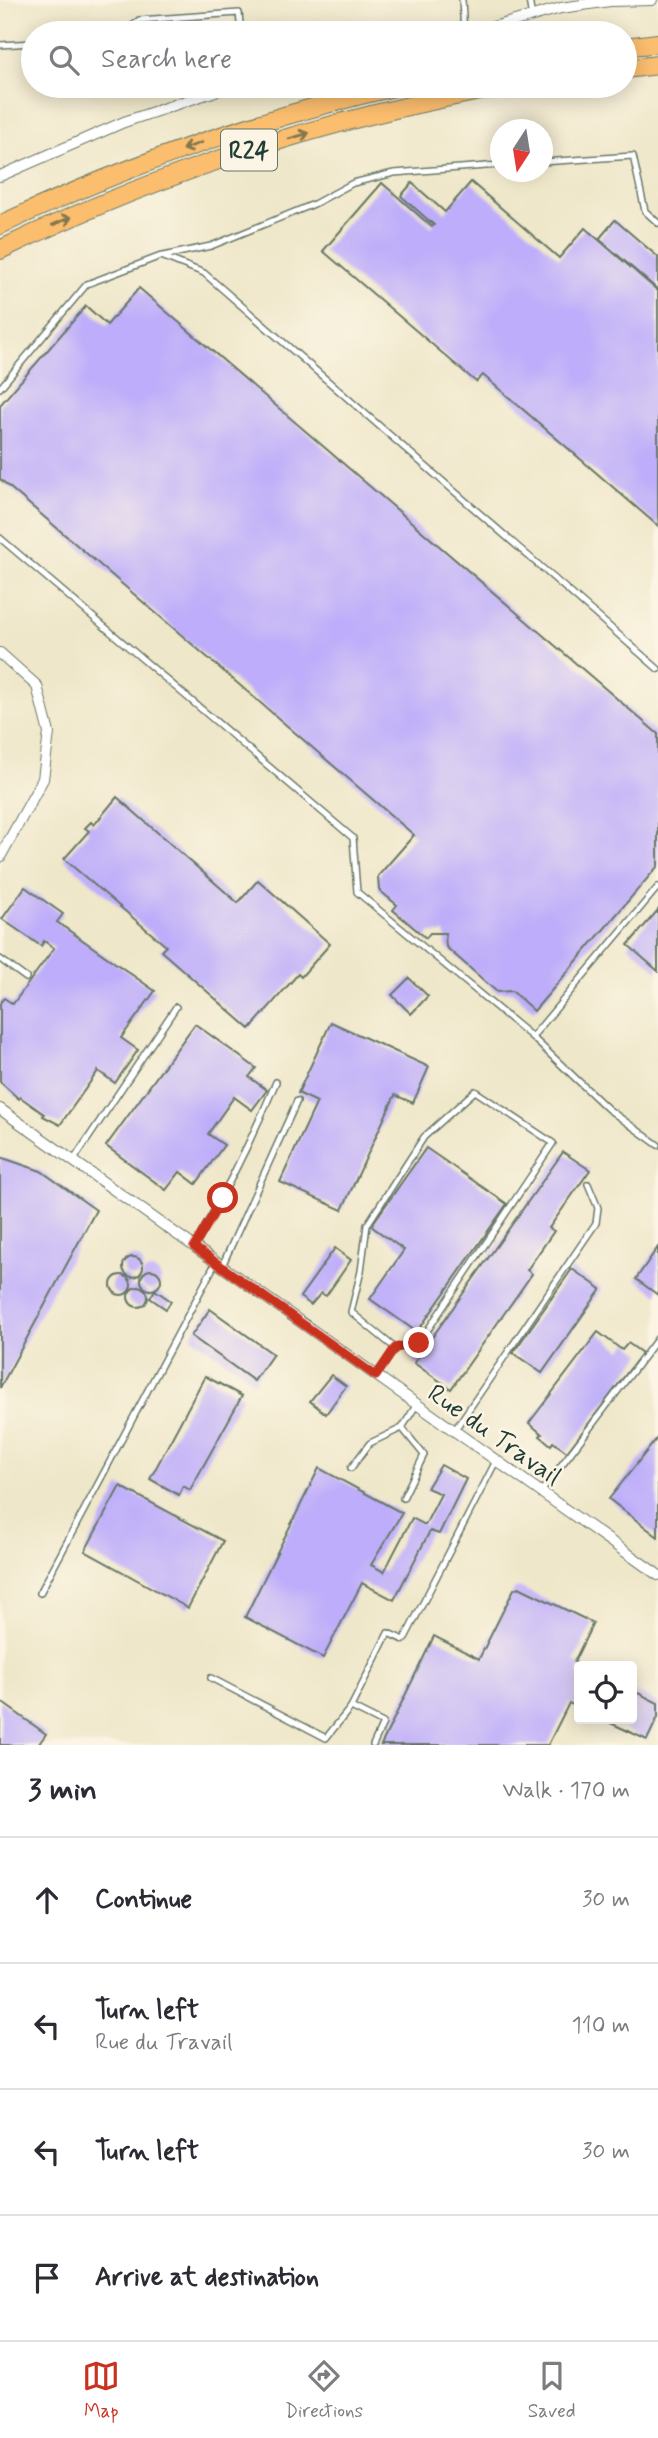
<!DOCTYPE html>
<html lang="en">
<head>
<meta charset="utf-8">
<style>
	:root { --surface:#fff; --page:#f2f2f3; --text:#2b2b33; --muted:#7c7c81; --line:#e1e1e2; --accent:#c8321e }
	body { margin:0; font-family:Mynerve,sans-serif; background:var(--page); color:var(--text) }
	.controls { position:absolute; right:21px; bottom:21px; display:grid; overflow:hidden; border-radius:7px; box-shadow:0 4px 18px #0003 }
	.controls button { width:63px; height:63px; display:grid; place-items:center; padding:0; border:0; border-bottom:2px solid var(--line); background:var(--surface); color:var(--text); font:35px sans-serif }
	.compass { position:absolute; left:490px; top:119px; width:63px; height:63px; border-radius:50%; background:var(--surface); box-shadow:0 4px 18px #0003; rotate:192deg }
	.stop { position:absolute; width:21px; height:21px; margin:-16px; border:5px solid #c8321e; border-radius:50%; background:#fff }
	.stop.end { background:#c8321e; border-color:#fff; box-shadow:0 2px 7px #0008 }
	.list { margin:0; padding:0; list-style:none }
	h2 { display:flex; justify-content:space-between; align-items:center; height:91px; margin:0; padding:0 28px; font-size:30px }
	h2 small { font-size:23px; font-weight:400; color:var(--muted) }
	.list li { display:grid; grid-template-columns:46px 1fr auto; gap:21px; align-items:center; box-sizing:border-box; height:126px; padding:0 28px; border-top:2px solid var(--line) }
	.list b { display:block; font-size:26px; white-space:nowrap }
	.list p { margin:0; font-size:23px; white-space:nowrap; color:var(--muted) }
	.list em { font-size:23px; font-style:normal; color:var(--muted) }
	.icon { flex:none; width:38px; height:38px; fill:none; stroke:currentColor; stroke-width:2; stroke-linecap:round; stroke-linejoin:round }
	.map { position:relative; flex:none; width:658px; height:1745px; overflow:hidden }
	.search { position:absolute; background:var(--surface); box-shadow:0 4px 18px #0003; left:21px; right:21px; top:21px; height:77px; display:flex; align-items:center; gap:18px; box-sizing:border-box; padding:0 24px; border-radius:38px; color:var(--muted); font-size:26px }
	.sheet { height:595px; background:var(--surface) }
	nav { display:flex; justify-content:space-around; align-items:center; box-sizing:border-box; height:98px; border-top:2px solid var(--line); background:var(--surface); font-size:19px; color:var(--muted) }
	nav a { display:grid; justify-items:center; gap:4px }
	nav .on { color:var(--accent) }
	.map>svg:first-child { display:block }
</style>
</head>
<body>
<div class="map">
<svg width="658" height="1745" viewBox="0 0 658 1745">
	<rect width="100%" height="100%" fill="#fcf5e5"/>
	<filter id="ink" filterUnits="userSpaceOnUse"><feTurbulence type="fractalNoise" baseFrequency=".0143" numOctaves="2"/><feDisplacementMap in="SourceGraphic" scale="14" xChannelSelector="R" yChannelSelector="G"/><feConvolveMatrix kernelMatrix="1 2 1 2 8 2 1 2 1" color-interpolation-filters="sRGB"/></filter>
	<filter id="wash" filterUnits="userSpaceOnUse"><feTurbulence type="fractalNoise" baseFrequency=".00686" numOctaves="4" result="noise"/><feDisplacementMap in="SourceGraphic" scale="28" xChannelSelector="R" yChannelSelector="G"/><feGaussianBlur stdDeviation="1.57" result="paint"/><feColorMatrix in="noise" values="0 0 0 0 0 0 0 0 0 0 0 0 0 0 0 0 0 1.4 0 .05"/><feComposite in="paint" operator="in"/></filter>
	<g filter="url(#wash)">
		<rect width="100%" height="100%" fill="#efe7c9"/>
		<g id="blocks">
			<!-- building -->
			<g fill="#beadfa">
				<polygon points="471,182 559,258 585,228 658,291 658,526 483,375 476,382 323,251 382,183 432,227 434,225 401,196 412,183 445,212"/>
				<polygon points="615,220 658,257 658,290 599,239"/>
				<polygon points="139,288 658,734 658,866 534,1011 512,991 497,992 446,947 445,933 430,933 426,938 393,910 397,905 379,890 378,876 414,835 0,479 0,405 86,306 107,325"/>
				<polygon points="117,797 238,903 258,880 330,944 301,977 298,974 250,1029 161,951 166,946 64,859 89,831 85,828 91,822 94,825"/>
				<polygon points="25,887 63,914 57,922 155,991 121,1038 138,1050 115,1083 98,1071 60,1125 43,1116 44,1114 20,1097 19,1099 0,1082 0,1003 4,998 13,1004 54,948 44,941 41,946 2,919"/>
				<polygon points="658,910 658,971 628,945"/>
				<polygon points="409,978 428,996 411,1014 392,995"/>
				<polygon points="331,1022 429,1067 413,1103 395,1095 342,1210 280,1182 317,1102 298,1093"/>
				<polygon points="195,1024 256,1068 249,1077 267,1090 252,1110 234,1097 208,1134 224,1145 196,1184 180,1172 166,1190 106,1146"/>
				<polygon points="426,1148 507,1204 417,1332 370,1299 404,1250 371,1226"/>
				<polygon points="563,1152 590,1170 549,1228 554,1231 527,1270 532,1274 451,1389 414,1363"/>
				<polygon points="0,1157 41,1171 96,1210 0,1388"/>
				<polygon points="658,1247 658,1295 636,1279"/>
				<polygon points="335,1248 351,1260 326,1296 321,1293 311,1305 300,1297"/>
				<circle cx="133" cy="1267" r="10"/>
				<polygon points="572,1269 601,1289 542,1373 513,1353"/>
				<circle cx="151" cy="1280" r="10"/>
				<circle cx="121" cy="1285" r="10"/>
				<circle cx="138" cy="1297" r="10"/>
				<polygon points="155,1290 171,1301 166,1309 150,1298"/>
				<polygon points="210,1309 273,1354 254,1381 191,1336"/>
				<polygon points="598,1332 622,1350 628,1343 642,1353 567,1452 553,1442 551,1445 540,1436 542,1434 529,1423"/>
				<polygon points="331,1375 346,1386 326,1414 310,1401"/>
				<polygon points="205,1376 242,1396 190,1490 183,1486 179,1495 150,1479"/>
				<polygon points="658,1437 658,1537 609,1499"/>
				<polygon points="441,1465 466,1479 439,1534 430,1531 394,1600 362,1583 323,1658 245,1617 319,1468 402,1513 371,1565 384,1572 412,1518 425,1525 441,1494 427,1488"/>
				<polygon points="120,1486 223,1541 188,1608 85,1551"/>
				<polygon points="519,1587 593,1623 574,1662 579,1664 579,1708 569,1703 548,1745 381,1745 434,1636 479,1659 514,1589"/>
				<polygon points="632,1690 658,1703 658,1717 647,1740 602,1719 632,1719"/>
				<polygon points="0,1701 46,1734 38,1745 0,1745"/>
			</g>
		</g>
	</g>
	<g filter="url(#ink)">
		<use href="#blocks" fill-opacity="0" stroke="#687868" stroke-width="2"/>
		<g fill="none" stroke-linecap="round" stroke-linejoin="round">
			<defs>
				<g id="service">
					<polyline points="462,0 464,33"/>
					<polyline points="529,0 532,17"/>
					<polyline points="125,33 139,20 239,13 241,33"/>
					<polyline points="0,45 33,43"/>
					<polyline points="542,162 633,156 645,211 658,223"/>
					<polyline points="163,256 211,246 314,204 353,183 394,173 500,165"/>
					<polyline points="0,388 87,284 161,256 204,273 658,669"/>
					<polyline points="0,538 353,838 357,892 532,1037 608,1109 658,1145"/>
					<polyline points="0,959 26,978"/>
					<polyline points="532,1037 658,887"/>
					<polyline points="73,1161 176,1007"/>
					<path d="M194,1247C225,1193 252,1139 276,1082"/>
					<polyline points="222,1266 297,1101"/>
					<polyline points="377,1375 395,1348 419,1343 553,1143 475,1091 424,1137 367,1225 361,1271 351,1312 395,1348"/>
					<polyline points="402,1428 424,1455 403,1498"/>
					<polyline points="454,1431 596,1223 598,1208 588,1184"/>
					<polyline points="351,1468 370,1443 402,1428 417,1404"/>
					<polyline points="541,1492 658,1338"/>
					<polyline points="40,1593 216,1262"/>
					<polyline points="211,1678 326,1738 351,1707"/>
					<polyline points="373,1745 383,1723 351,1707 388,1633 404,1640 496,1461"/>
				</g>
				<g id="minor">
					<polyline points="472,33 561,8 610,1 652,0"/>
					<polyline points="0,176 124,122 230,86"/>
					<polyline points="0,653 37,686 49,733 43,779 0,857"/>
					<polyline points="0,1109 658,1575"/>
				</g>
				<g id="trunk">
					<polyline points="625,47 658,43"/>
					<polyline points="625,69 658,65"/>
					<path d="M0,225C128,165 261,117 399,86"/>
					<path d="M0,250C161,172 333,116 509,86"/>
				</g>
			</defs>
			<!-- service casing -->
			<use href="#service" stroke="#687868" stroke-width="8"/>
			<!-- minor casing -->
			<use href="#minor" stroke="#687868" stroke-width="12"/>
			<!-- trunk casing -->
			<use href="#trunk" stroke="#687868" stroke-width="20"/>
			<!-- service -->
			<use href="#service" stroke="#fff" stroke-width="5"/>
			<!-- minor -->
			<use href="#minor" stroke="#fff" stroke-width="10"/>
			<!-- trunk -->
			<use href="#trunk" stroke="#fbbd6e" stroke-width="18"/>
		</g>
		<!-- one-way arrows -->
		<defs><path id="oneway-shaft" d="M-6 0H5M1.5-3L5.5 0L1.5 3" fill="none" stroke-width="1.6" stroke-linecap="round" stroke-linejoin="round" transform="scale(1.75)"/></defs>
		<g stroke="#82774e">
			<use href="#oneway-shaft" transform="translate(299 136) rotate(-16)"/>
			<use href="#oneway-shaft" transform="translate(192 146) rotate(160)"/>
			<use href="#oneway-shaft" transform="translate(62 221) rotate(-23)"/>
		</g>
	</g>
	<g fill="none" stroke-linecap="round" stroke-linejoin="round" filter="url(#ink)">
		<!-- route -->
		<polyline stroke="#c8321e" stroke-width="9" points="223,1198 194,1247 376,1376 395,1348 419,1343"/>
	</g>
	<g text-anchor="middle" stroke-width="5" stroke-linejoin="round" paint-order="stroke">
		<!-- shield labels -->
		<rect fill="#fcf5e5" stroke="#617469" stroke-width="2" x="221" y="129.5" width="56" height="41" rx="5"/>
		<g font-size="24" font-weight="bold" fill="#1f3d34">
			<text x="249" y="158">R24</text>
		</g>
		<!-- street labels -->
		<g font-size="26" fill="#1f3d34" stroke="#fcf5e5">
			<text transform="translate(495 1434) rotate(35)" y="9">Rue du Travail</text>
		</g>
	</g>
</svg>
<div class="controls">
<button><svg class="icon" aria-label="locate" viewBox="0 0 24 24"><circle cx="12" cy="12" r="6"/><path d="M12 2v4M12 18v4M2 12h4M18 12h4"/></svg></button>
</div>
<svg class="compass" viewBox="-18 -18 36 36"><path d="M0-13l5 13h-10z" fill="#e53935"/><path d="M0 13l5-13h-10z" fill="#7c7c81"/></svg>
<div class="stop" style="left:223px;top:1198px"></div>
<div class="stop end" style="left:419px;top:1343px"></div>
<div class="search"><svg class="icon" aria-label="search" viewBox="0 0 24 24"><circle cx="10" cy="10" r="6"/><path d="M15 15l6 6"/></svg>Search here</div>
</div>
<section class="sheet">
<h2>3 min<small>Walk · 170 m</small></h2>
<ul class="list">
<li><svg class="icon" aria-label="ahead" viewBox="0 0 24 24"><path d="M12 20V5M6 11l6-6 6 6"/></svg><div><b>Continue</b></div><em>30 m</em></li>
<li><svg class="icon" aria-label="left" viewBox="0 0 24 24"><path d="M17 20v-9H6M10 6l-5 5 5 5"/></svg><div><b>Turn left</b><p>Rue du Travail</p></div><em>110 m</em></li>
<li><svg class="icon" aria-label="left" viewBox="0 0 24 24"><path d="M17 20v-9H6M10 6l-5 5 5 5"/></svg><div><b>Turn left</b></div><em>30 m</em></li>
<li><svg class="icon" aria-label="arrive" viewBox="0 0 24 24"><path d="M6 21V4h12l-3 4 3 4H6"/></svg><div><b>Arrive at destination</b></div></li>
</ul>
</section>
<nav>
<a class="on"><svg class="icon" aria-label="map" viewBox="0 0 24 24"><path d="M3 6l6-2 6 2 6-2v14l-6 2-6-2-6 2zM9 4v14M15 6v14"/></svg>Map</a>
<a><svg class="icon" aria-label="directions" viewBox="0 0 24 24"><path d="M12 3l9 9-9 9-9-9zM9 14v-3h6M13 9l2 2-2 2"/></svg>Directions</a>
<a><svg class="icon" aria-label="saved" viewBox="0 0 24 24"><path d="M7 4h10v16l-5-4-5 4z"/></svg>Saved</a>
</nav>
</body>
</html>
